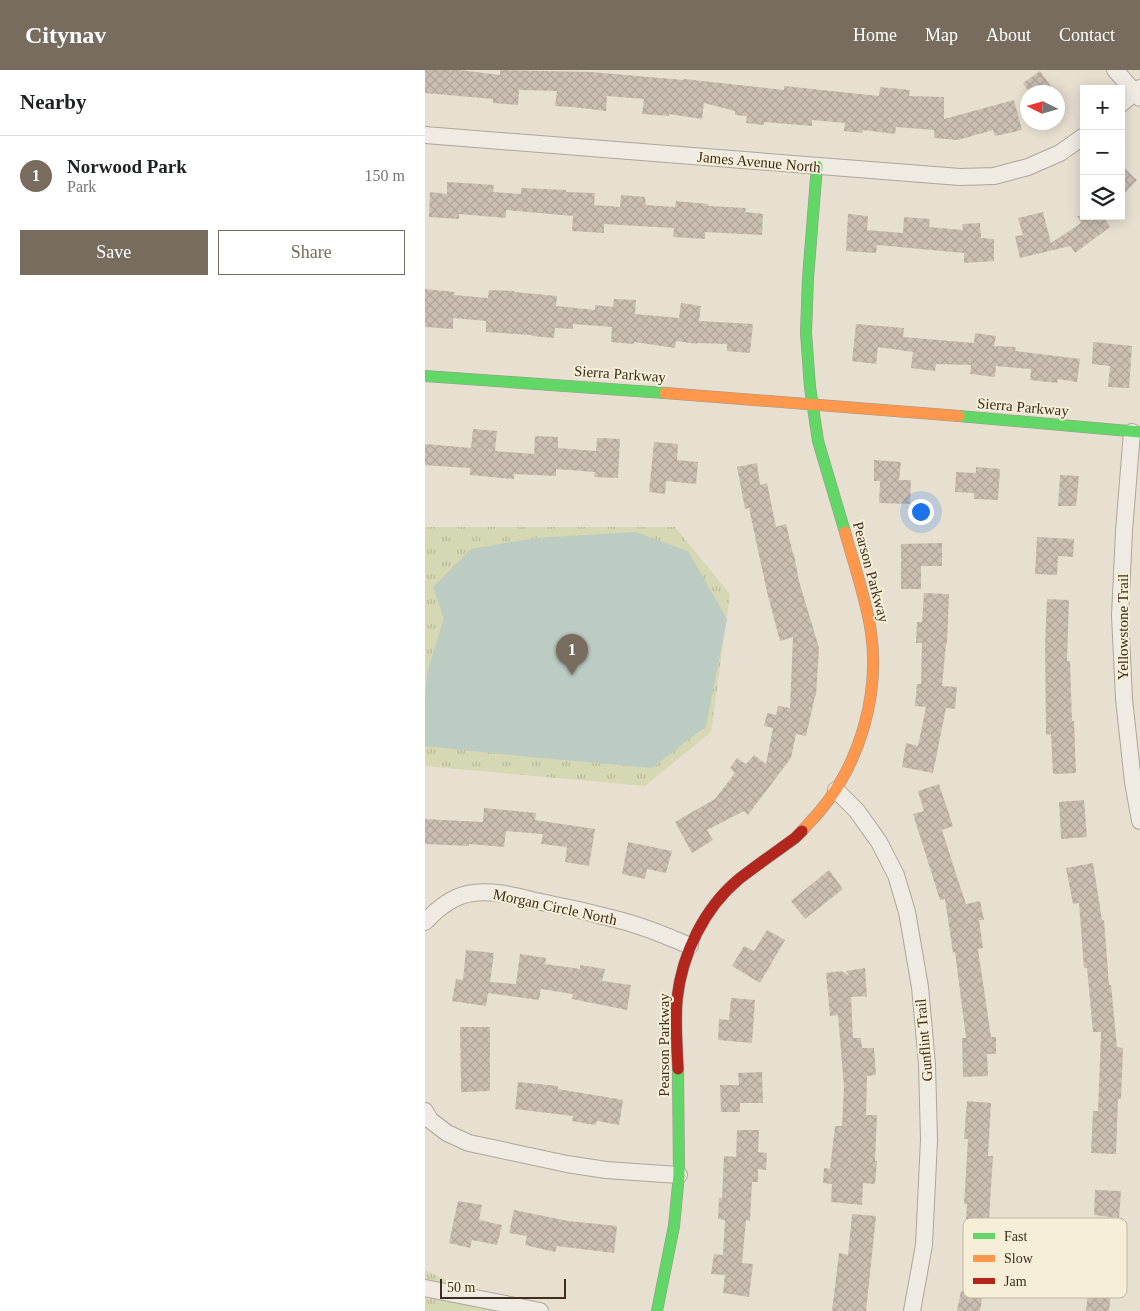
<!DOCTYPE html>
<html lang="en">
<head>
<meta charset="utf-8">
<style>
	:root { --surface:#fff; --page:#f2f2f2; --text:#202124; --muted:#757577; --line:#e0e0e0; --accent:#786c5e }
	body { margin:0; font-family:Georgia,serif; background:var(--page); color:var(--text) }
	.controls { position:absolute; right:15px; top:15px; display:grid; overflow:hidden; border-radius:0px; box-shadow:0 2px 12px #0003 }
	.controls button { width:45px; height:45px; display:grid; place-items:center; padding:0; border:0; border-bottom:1px solid var(--line); background:var(--surface); color:var(--text); font:25px sans-serif }
	.compass { position:absolute; left:595px; top:15px; width:45px; height:45px; border-radius:50%; background:var(--surface); box-shadow:0 2px 12px #0003; rotate:275deg }
	.scale { position:absolute; left:15px; bottom:12px; width:126px; box-sizing:border-box; padding-left:5px; border:2px solid #3d2e20; border-top:0; font-size:14px; line-height:18px; white-space:nowrap; color:#3d2e20; -webkit-text-stroke:4px #f7eed8; paint-order:stroke }
	.you { position:absolute; left:495px; top:441px; width:18px; height:18px; margin:-12px; border:4px solid #fff; border-radius:50%; background:#1a73e8; box-shadow:0 0 0 8px #1a73e833 }
	.badge { display:grid; place-items:center; width:32px; height:32px; border-radius:50%; background:var(--accent); color:#fff; font-size:16px; font-weight:700 }
	.pin { position:absolute; translate:-50% -41px; filter:drop-shadow(0 1px 2px #0008) }
	.pin::after { content:''; position:absolute; top:26px; width:18px; height:15px; background:inherit; clip-path:polygon(0 0,100% 0,50% 100%) }
	.list { margin:0; padding:0; list-style:none }
	h2 { display:flex; justify-content:space-between; align-items:center; height:65px; margin:0; padding:0 20px; font-size:21px }
	h2 small { font-size:16px; font-weight:400; color:var(--muted) }
	.list li { display:grid; grid-template-columns:32px 1fr auto; gap:15px; align-items:center; box-sizing:border-box; height:80px; padding:0 20px; border-top:1px solid var(--line) }
	.list b { display:block; font-size:19px; white-space:nowrap }
	.list p { margin:0; font-size:16px; white-space:nowrap; color:var(--muted) }
	.list em { font-size:16px; font-style:normal; color:var(--muted) }
	.actions { display:flex; gap:10px; padding:15px 20px }
	.actions a { flex:1; padding:11px 0; border:1px solid var(--accent); border-radius:0px; text-align:center; font-size:18px; color:var(--accent) }
	.actions .main { background:var(--accent); color:#fff }
	.icon { flex:none; width:28px; height:28px; fill:none; stroke:currentColor; stroke-width:2; stroke-linecap:round; stroke-linejoin:round }
	.map { position:relative; flex:none; width:715px; height:1241px; overflow:hidden }
	header { display:flex; align-items:center; gap:30px; box-sizing:border-box; height:70px; padding:0 25px; background:var(--accent); color:#fff }
	header strong { font-size:24px }
	nav { display:flex; gap:28px; margin-inline-start:auto; font-size:18px }
	main { display:flex }
	aside { flex:1; background:var(--surface) }
	.map>svg:first-child { display:block }
</style>
</head>
<body>
<header>
<strong>Citynav</strong>
<nav><a>Home</a><a>Map</a><a>About</a><a>Contact</a></nav>
</header>
<main>
<aside>
<h2>Nearby<small></small></h2>
<ul class="list">
<li><span class="badge">1</span><div><b>Norwood Park</b><p>Park</p></div><em>150 m</em></li>
</ul>
<div class="actions"><a class="main">Save</a><a>Share</a></div>
</aside>
<div class="map">
<svg width="715" height="1241" viewBox="0 0 715 1241">
	<defs>
		<pattern id="park-tufts" width="24" height="20" patternUnits="userSpaceOnUse" patternTransform="scale(1.25)"><rect width="24" height="20" fill="#d6d7b3"/><path d="M3 7l-1-3M5 7V3M7 7l1-3M15 17l-1-3M17 17v-4M19 17l1-3" fill="none" stroke="#b9b99a"/></pattern>
		<pattern id="building-cross-hatch" width="8" height="8" patternUnits="userSpaceOnUse" patternTransform="scale(1.25)"><rect width="8" height="8" fill="#cbbfb2"/><path d="M0 0l8 8M0 8l8-8" fill="none" stroke="#afa499"/></pattern>
	</defs>
	<rect width="100%" height="100%" fill="#e7e0d1"/>
	<!-- park -->
	<g fill="url(#park-tufts)">
		<polygon points="0,457 250,457 305,524 286,662 220,716 0,696"/>
		<polygon points="0,1200 85,1241 0,1241"/>
	</g>
	<!-- water -->
	<polygon fill="#bcccc2" points="210,462 263,481 302,549 281,656 227,698 105,687 0,676 0,630 2,603 19,548 8,517 46,479 110,468"/>
	<!-- building -->
	<g fill="url(#building-cross-hatch)">
		<polygon points="0,0 35,0 75,5 75,0 167,2 258,10 259,9 359,20 359,16 454,26 455,17 485,20 484,26 519,27 519,49 589,30 597,60 570,66 568,60 533,70 509,68 509,60 471,57 470,64 438,60 437,63 419,61 420,53 387,50 387,56 339,52 339,55 321,53 322,46 310,45 310,41 279,33 277,49 244,44 244,46 217,44 219,29 182,26 181,41 148,37 130,36 132,21 94,20 93,35 68,33 68,29 0,23"/>
		<polygon points="615,1 630,22 604,22 598,13"/>
		<polygon points="696,95 712,110 696,127"/>
		<polygon points="22,112 69,115 68,122 96,124 96,118 141,120 141,122 170,123 169,135 195,137 196,125 220,127 221,135 250,137 251,131 283,134 283,136 321,138 320,142 338,144 337,165 280,162 280,169 248,167 249,158 179,154 179,163 147,161 148,146 81,140 81,148 34,144 34,149 4,147 5,122 22,124"/>
		<polygon points="618,142 626,173 656,153 652,146 678,146 685,157 650,183 645,176 595,188 590,166 598,165 593,148"/>
		<polygon points="423,144 443,146 442,160 478,163 479,147 505,149 504,157 538,160 537,154 555,153 556,168 569,169 569,191 539,193 539,183 452,175 451,183 421,181"/>
		<polygon points="0,219 30,222 29,225 63,228 64,220 90,221 89,222 132,226 131,236 170,240 170,235 188,237 189,229 211,230 210,244 254,248 256,233 276,236 274,251 328,254 325,283 302,281 302,274 272,273 272,274 251,271 250,278 209,272 209,274 186,272 187,257 148,254 148,259 130,258 129,268 107,266 107,265 61,262 61,251 28,248 28,259 0,257"/>
		<polygon points="431,254 479,258 478,267 549,273 550,263 571,266 569,276 591,277 590,281 655,289 652,312 633,309 632,313 605,310 606,299 571,296 570,307 545,304 546,295 511,294 510,301 486,298 488,282 453,277 451,294 427,291"/>
		<polygon points="668,272 707,276 704,318 683,317 685,296 667,294"/>
		<polygon points="48,359 72,361 70,381 109,384 110,366 133,367 133,378 171,381 172,368 195,369 193,408 169,407 170,402 131,399 131,406 89,404 89,409 45,405 45,398 0,395 0,374 46,378"/>
		<polygon points="229,372 253,374 252,390 273,392 271,414 241,411 240,424 224,422"/>
		<polygon points="449,390 476,392 474,410 486,410 485,434 454,433 455,411 449,411"/>
		<polygon points="332,393 335,415 342,413 351,457 361,454 368,484 369,484 374,511 394,578 391,626 390,626 381,666 371,664 366,688 323,745 319,741 282,760 288,770 267,783 250,752 290,729 310,703 305,698 312,688 321,694 329,685 341,694 348,658 339,656 342,643 351,645 353,636 365,638 368,567 355,571 342,522 324,438 320,439 312,397"/>
		<polygon points="551,397 575,399 573,430 549,429 549,423 530,422 531,402 551,403"/>
		<polygon points="635,405 654,406 651,436 633,436"/>
		<polygon points="612,467 649,469 648,487 633,486 632,505 610,504"/>
		<polygon points="517,473 517,496 496,496 496,519 476,519 476,474"/>
		<polygon points="499,523 524,524 522,574 521,574 517,616 532,617 530,639 521,638 508,703 477,697 481,673 493,676 501,637 490,636 492,614 496,614 497,573 491,573 492,552 497,552"/>
		<polygon points="622,529 644,530 642,591 645,591 647,651 649,651 651,703 628,704 626,664 621,665 620,575"/>
		<polygon points="514,714 528,756 517,760 531,804 541,834 555,831 559,850 554,850 558,878 553,879 566,967 571,967 571,984 562,984 563,1006 538,1007 537,968 541,968 530,882 528,883 520,829 515,830 488,744 499,741 493,721"/>
		<polygon points="659,730 662,767 636,769 634,732"/>
		<polygon points="59,738 111,743 110,750 170,759 164,796 140,792 142,777 116,774 118,764 81,761 79,777 44,774 44,776 0,774 0,749 58,752"/>
		<polygon points="203,772 247,781 241,803 222,799 220,809 197,804"/>
		<polygon points="668,793 677,850 679,850 684,915 686,915 692,977 698,978 696,1029 693,1029 691,1084 666,1083 668,1041 673,1041 676,962 668,962 662,898 659,898 654,833 648,834 641,798"/>
		<polygon points="404,800 418,819 380,849 366,831"/>
		<polygon points="342,860 360,870 335,913 307,896 319,876 329,881"/>
		<polygon points="41,880 69,883 65,912 91,914 95,884 121,888 120,894 155,899 155,895 180,899 177,911 206,915 202,940 147,929 148,924 116,919 114,930 63,923 61,936 27,931 31,909 38,910"/>
		<polygon points="440,898 442,928 440,926 426,927 428,968 436,968 437,978 449,978 451,1005 442,1006 441,1045 452,1045 450,1091 452,1091 450,1114 438,1113 437,1135 406,1132 407,1114 398,1113 399,1098 405,1099 410,1056 417,1056 419,1017 413,945 405,946 401,903 416,901 425,906 421,901"/>
		<polygon points="306,928 330,930 327,973 293,970 294,949 304,950"/>
		<polygon points="35,957 65,957 65,1021 36,1022"/>
		<polygon points="337,1002 338,1033 315,1033 315,1042 296,1042 295,1015 314,1015 313,1003"/>
		<polygon points="93,1012 133,1016 133,1019 198,1030 194,1055 172,1051 170,1055 147,1051 148,1046 90,1039"/>
		<polygon points="542,1031 566,1033 563,1086 568,1086 564,1150 569,1151 566,1194 543,1193 545,1174 539,1174 542,1134 539,1134 543,1069 539,1069"/>
		<polygon points="312,1060 334,1060 333,1082 342,1083 341,1100 333,1099 333,1112 327,1112 325,1151 321,1150 317,1193 328,1194 324,1227 298,1223 300,1205 286,1204 289,1184 298,1185 300,1150 293,1149 294,1128 297,1128 299,1086 311,1087"/>
		<polygon points="670,1120 696,1121 694,1148 669,1145"/>
		<polygon points="33,1131 57,1135 54,1150 77,1155 72,1175 47,1170 45,1178 24,1173"/>
		<polygon points="89,1140 143,1151 192,1156 189,1183 132,1176 130,1182 100,1175 102,1166 84,1163"/>
		<polygon points="427,1144 451,1146 441,1241 407,1241 414,1183 423,1185"/>
		<polygon points="668,1174 691,1178 684,1241 661,1241"/>
		<polygon points="536,1221 558,1224 555,1241 532,1241"/>
	</g>
	<g fill="none" stroke-linecap="round" stroke-linejoin="round">
		<defs>
			<g id="street">
				<polyline points="690,0 715,28"/>
				<polyline points="696,34 715,18"/>
				<polyline points="0,65 535,107 569,106 603,97 635,83 659,66"/>
				<polyline points="707,362 699,461 695,545 699,629 708,712 715,751"/>
				<polyline points="411,720 432,741 454,772 471,805 482,842 495,917 502,994 504,1070 499,1175 487,1241"/>
				<path d="M0,852C13,838 29,825 48,823C71,820 93,827 116,832C142,837 168,843 194,850C218,856 242,866 265,876"/>
				<polyline points="0,1041 5,1050 22,1063 44,1073 142,1094 181,1100 254,1105"/>
				<polyline points="0,1218 115,1241"/>
			</g>
			<g id="fast">
				<polyline points="392,96 383,208 381,263 385,317 393,371 420,462"/>
				<polyline points="0,306 240,323"/>
				<polyline points="534,346 715,362"/>
				<polyline points="232,1241 249,1156 254,1105 253,999"/>
			</g>
			<g id="slow">
				<polyline points="240,323 534,346"/>
				<path d="M377,761C383,754 389,748 395,741C435,693 455,624 446,562C441,528 429,495 420,462"/>
			</g>
			<path id="jam" d="M253,999C252,976 250,952 252,929C257,884 279,838 314,809C332,795 351,782 370,768L377,761"/>
		</defs>
		<!-- street casing -->
		<use href="#street" stroke="#ada599" stroke-width="18"/>
		<!-- fast casing -->
		<use href="#fast" stroke="#9c958a" stroke-width="12"/>
		<!-- slow casing -->
		<use href="#slow" stroke="#9c958a" stroke-width="12"/>
		<!-- jam casing -->
		<use href="#jam" stroke="#9c958a" stroke-width="12"/>
		<!-- street -->
		<use href="#street" stroke="#efebe3" stroke-width="16"/>
		<!-- fast -->
		<use href="#fast" stroke="#63d668" stroke-width="11"/>
		<!-- slow -->
		<use href="#slow" stroke="#ff974d" stroke-width="11"/>
		<!-- jam -->
		<use href="#jam" stroke="#b3261e" stroke-width="11"/>
	</g>
	<g text-anchor="middle" stroke-width="4" stroke-linejoin="round" paint-order="stroke">
		<!-- street labels -->
		<g font-size="15" fill="#3d2e20" stroke="#f7eed8">
			<text transform="translate(334 92) rotate(5)" y="5">James Avenue North</text>
			<text transform="translate(195 304) rotate(4)" y="5">Sierra Parkway</text>
			<text transform="translate(598 337) rotate(5)" y="5">Sierra Parkway</text>
			<text transform="translate(446 502) rotate(75)" y="5">Pearson Parkway</text>
			<text transform="translate(698 557) rotate(-90)" y="5">Yellowstone Trail</text>
			<text transform="translate(130 837) rotate(12)" y="5">Morgan Circle North</text>
			<text transform="translate(499 970) rotate(-95)" y="5">Gunflint Trail</text>
			<text transform="translate(239 975) rotate(-90)" y="5">Pearson Parkway</text>
		</g>
	</g>
	<!-- legend -->
	<rect x="538" y="1148" width="164" height="80" rx="8" fill="#f7eed8" stroke="#bfb4a1" stroke-width="1"/>
	<rect x="548" y="1163" width="22" height="6" fill="#63d668"/>
	<rect x="548" y="1185" width="22" height="7" fill="#ff974d"/>
	<rect x="548" y="1208" width="22" height="6" fill="#b3261e"/>
	<g font-size="14" fill="#3d2e20">
		<text x="579" y="1171">Fast</text>
		<text x="579" y="1193">Slow</text>
		<text x="579" y="1216">Jam</text>
	</g>
</svg>
<div class="controls">
<button>+</button>
<button>−</button>
<button><svg class="icon" aria-label="layers" viewBox="0 0 24 24"><path d="M12 4l9 5-9 5-9-5zM3 14l9 5 9-5"/></svg></button>
</div>
<svg class="compass" viewBox="-18 -18 36 36"><path d="M0-13l5 13h-10z" fill="#e53935"/><path d="M0 13l5-13h-10z" fill="#757577"/></svg>
<div class="scale">50 m</div>
<div class="you"></div>
<div class="pin badge" style="left:147px;top:605px">1</div>
</div>
</main>
</body>
</html>
